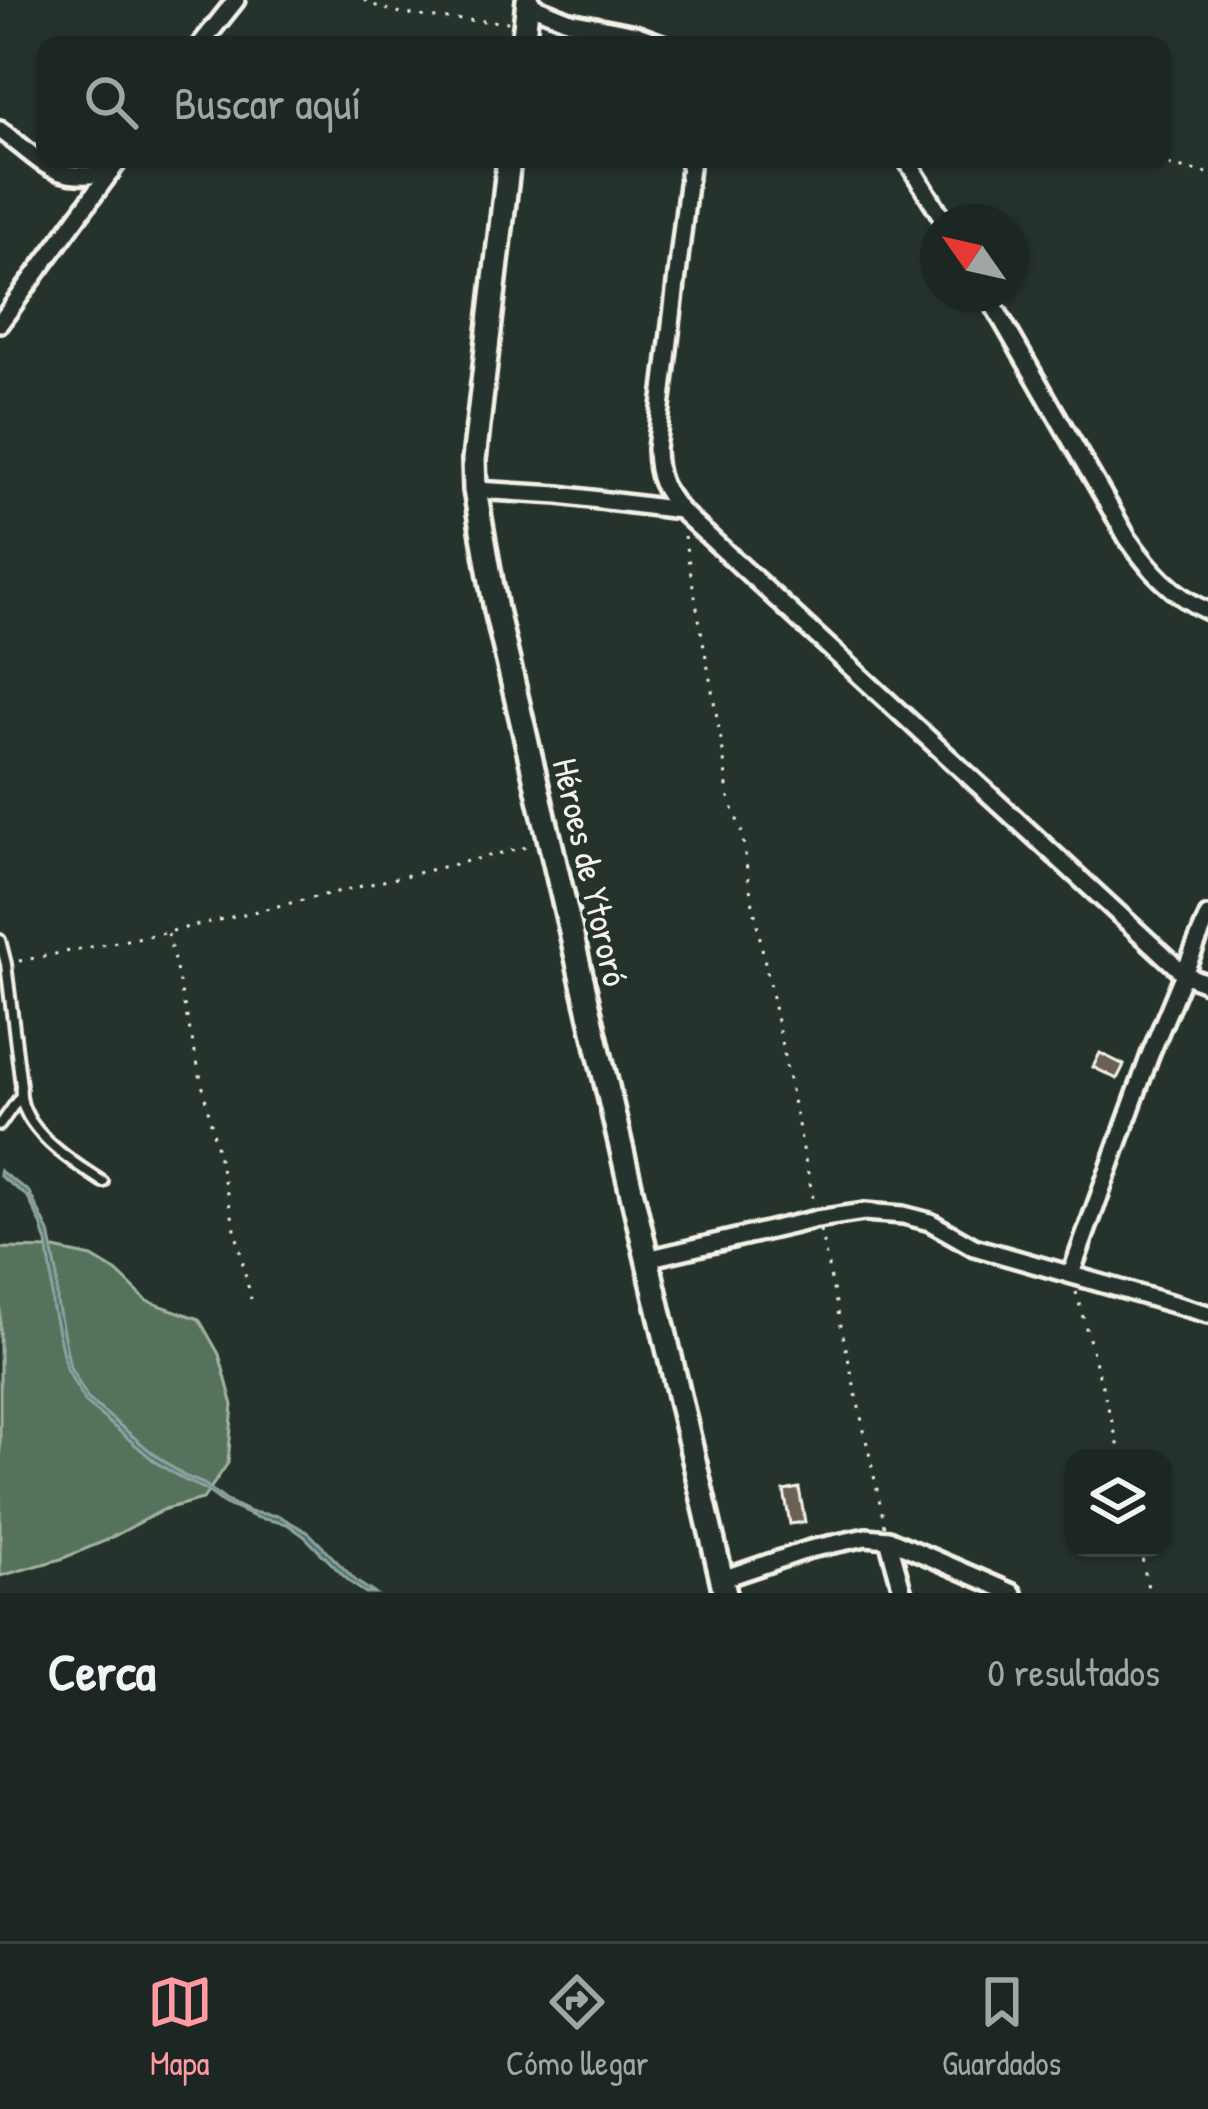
<!DOCTYPE html>
<html lang="es">
<head>
<meta charset="utf-8">
<style>
	:root { --surface:#1c2622; --page:#252e2a; --text:#f1f3f6; --muted:#a0a5a5; --line:#3a4340; --accent:#ff9aa2 }
	body { margin:0; font-family:"Patrick Hand",sans-serif; background:var(--page); color:var(--text) }
	.controls { position:absolute; right:36px; bottom:36px; display:grid; overflow:hidden; border-radius:24px; box-shadow:0 3px 9px #0004 }
	.controls button { width:108px; height:108px; display:grid; place-items:center; padding:0; border:0; border-bottom:3px solid var(--line); background:var(--surface); color:var(--text); font:60px sans-serif }
	.compass { position:absolute; left:920px; top:204px; width:108px; height:108px; border-radius:50%; background:var(--surface); box-shadow:0 3px 9px #0004; rotate:304deg }
	.list { margin:0; padding:0; list-style:none }
	h2 { display:flex; justify-content:space-between; align-items:center; height:156px; margin:0; padding:0 48px; font-size:51px }
	h2 small { font-size:39px; font-weight:400; color:var(--muted) }
	.icon { flex:none; width:66px; height:66px; fill:none; stroke:currentColor; stroke-width:2; stroke-linecap:round; stroke-linejoin:round }
	.map { position:relative; flex:none; width:1208px; height:1593px; overflow:hidden }
	.search { position:absolute; background:var(--surface); box-shadow:0 3px 9px #0004; left:36px; right:36px; top:36px; height:132px; display:flex; align-items:center; gap:30px; box-sizing:border-box; padding:0 42px; border-radius:24px; color:var(--muted); font-size:45px }
	.sheet { height:348px; background:var(--surface) }
	nav { display:flex; justify-content:space-around; align-items:center; box-sizing:border-box; height:168px; border-top:3px solid var(--line); background:var(--surface); font-size:33px; color:var(--muted) }
	nav a { display:grid; justify-items:center; gap:6px }
	nav .on { color:var(--accent) }
	.map>svg:first-child { display:block }
</style>
</head>
<body>
<div class="map">
<svg width="1208" height="1593" viewBox="0 0 1208 1593">
	<rect width="100%" height="100%" fill="#26332d"/>
	<filter id="ink" filterUnits="userSpaceOnUse"><feTurbulence type="fractalNoise" baseFrequency=".00833" numOctaves="2"/><feDisplacementMap in="SourceGraphic" scale="24" xChannelSelector="R" yChannelSelector="G"/><feConvolveMatrix kernelMatrix="1 2 1 2 8 2 1 2 1" color-interpolation-filters="sRGB"/></filter>
	<g filter="url(#ink)">
		<!-- green -->
		<polygon fill="#54735c" stroke="#a4b2a2" stroke-width="3" points="0,1248 55,1249 92,1257 117,1272 147,1301 199,1319 219,1354 233,1405 228,1463 203,1499 165,1509 105,1541 61,1559 0,1576"/>
		<!-- water -->
		<polygon fill="#4a6f6d" stroke="#8ea39e" stroke-width="3" points="0,1171 29,1192 49,1232 57,1273 57,1302 70,1367 88,1399 155,1455 184,1476 204,1484 225,1500 250,1512 279,1516 309,1533 357,1582 374,1593 366,1593 351,1583 304,1536 287,1524 255,1517 225,1504 203,1488 184,1480 157,1463 86,1403 66,1368 52,1305 52,1276 47,1243 41,1224 28,1197 0,1176"/>
		<!-- building -->
		<g fill="#6b6055" stroke="#f4f1e8" stroke-width="3">
			<polygon points="1100,1053 1124,1065 1117,1079 1093,1067"/>
			<polygon points="799,1488 805,1522 790,1524 784,1491"/>
		</g>
		<g fill="none" stroke-linecap="round" stroke-linejoin="round">
			<defs>
				<g id="service">
					<polyline points="1140,159 1147,161"/>
					<path d="M0,940L6,964L21,1086C16,1127 73,1163 103,1182"/>
					<polyline points="0,1125 19,1098"/>
				</g>
				<g id="minor">
					<polyline points="528,4 570,21 635,34 665,45"/>
					<polyline points="200,45 236,0"/>
					<path d="M0,130C44,162 53,184 111,172"/>
					<path d="M691,159L656,449C657,479 662,487 680,510L1184,974L1208,984"/>
					<polyline points="906,159 945,222"/>
					<path d="M987,294L1128,539C1149,569 1173,596 1208,611"/>
					<polyline points="0,323 120,159"/>
					<polyline points="475,490 559,495 680,510"/>
					<polyline points="647,1259 817,1219 864,1212 903,1215 930,1222 974,1247 1208,1314"/>
					<polyline points="1071,1274 1150,1055 1208,916"/>
					<polyline points="888,1539 903,1593"/>
					<polyline points="722,1579 810,1549 866,1537 888,1539 1013,1593"/>
				</g>
				<g id="secondary">
					<polyline points="523,45 528,0"/>
					<polyline points="509,159 474,460 475,490 496,610 725,1593"/>
				</g>
			</defs>
			<!-- service casing -->
			<use href="#service" stroke="#f4f1e8" stroke-width="16"/>
			<!-- minor casing -->
			<use href="#minor" stroke="#f4f1e8" stroke-width="24"/>
			<!-- secondary casing -->
			<use href="#secondary" stroke="#f4f1e8" stroke-width="30"/>
			<!-- path -->
			<g stroke="#f4f1e8" stroke-width="3" stroke-dasharray="3 9" stroke-linecap="butt">
				<path d="M364,0C397,20 470,20 509,22"/>
				<polyline points="1157,163 1208,173"/>
				<polyline points="684,536 723,751 728,795 742,833 749,884 814,1203"/>
				<polyline points="168,934 251,1299"/>
				<polyline points="19,961 168,932 531,846"/>
				<polyline points="820,1230 885,1526"/>
				<polyline points="1076,1292 1122,1458"/>
				<polyline points="1140,1548 1149,1593"/>
			</g>
			<!-- service -->
			<use href="#service" stroke="#26332d" stroke-width="8"/>
			<!-- minor -->
			<use href="#minor" stroke="#26332d" stroke-width="15"/>
			<!-- secondary -->
			<use href="#secondary" stroke="#26332d" stroke-width="21"/>
		</g>
	</g>
	<g text-anchor="middle" stroke-width="10" stroke-linejoin="round" paint-order="stroke">
		<!-- street labels -->
		<g font-size="36" fill="#f4f1e8" stroke="#26332d">
			<text transform="translate(591 872) rotate(77)" y="13">Héroes de Ytororó</text>
		</g>
	</g>
</svg>
<div class="controls">
<button><svg class="icon" aria-label="layers" viewBox="0 0 24 24"><path d="M12 4l9 5-9 5-9-5zM3 14l9 5 9-5"/></svg></button>
</div>
<svg class="compass" viewBox="-18 -18 36 36"><path d="M0-13l5 13h-10z" fill="#e53935"/><path d="M0 13l5-13h-10z" fill="#a0a5a5"/></svg>
<div class="search"><svg class="icon" aria-label="search" viewBox="0 0 24 24"><circle cx="10" cy="10" r="6"/><path d="M15 15l6 6"/></svg>Buscar aquí</div>
</div>
<section class="sheet">
<h2>Cerca<small>0 resultados</small></h2>
<ul class="list">
</ul>
</section>
<nav>
<a class="on"><svg class="icon" aria-label="map" viewBox="0 0 24 24"><path d="M3 6l6-2 6 2 6-2v14l-6 2-6-2-6 2zM9 4v14M15 6v14"/></svg>Mapa</a>
<a><svg class="icon" aria-label="directions" viewBox="0 0 24 24"><path d="M12 3l9 9-9 9-9-9zM9 14v-3h6M13 9l2 2-2 2"/></svg>Cómo llegar</a>
<a><svg class="icon" aria-label="saved" viewBox="0 0 24 24"><path d="M7 4h10v16l-5-4-5 4z"/></svg>Guardados</a>
</nav>
</body>
</html>
